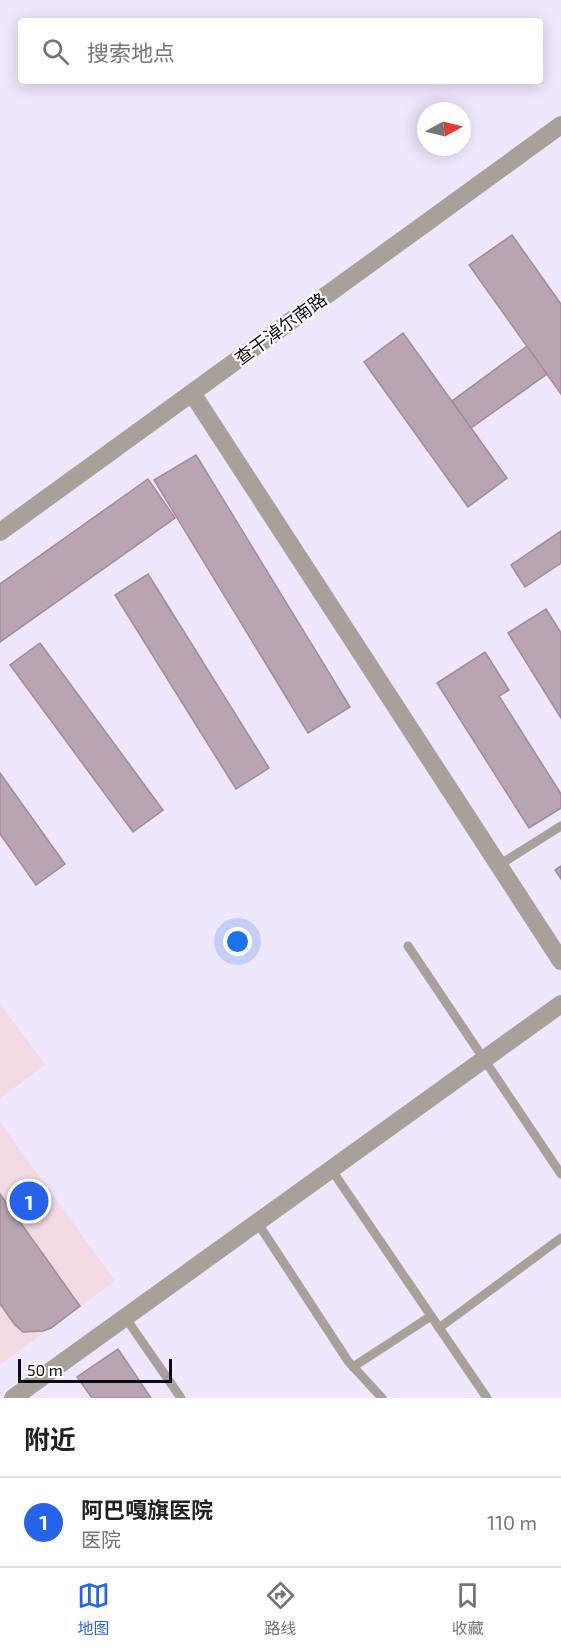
<!DOCTYPE html>
<html lang="zh">
<head>
<meta charset="utf-8">
<style>
	:root { --surface:#fff; --page:#f6f6f6; --text:#202124; --muted:#757577; --line:#e0e0e0; --accent:#2563eb }
	body { margin:0; font-family:"Exo 2","Noto Sans SC",sans-serif; background:var(--page); color:var(--text) }
	.compass { position:absolute; left:417px; top:102px; width:54px; height:54px; border-radius:50%; background:var(--surface); box-shadow:0 3px 15px #0003; rotate:83deg }
	.scale { position:absolute; left:18px; bottom:15px; width:154px; box-sizing:border-box; padding-left:6px; border:3px solid #0d0b12; border-top:0; font-size:16px; line-height:21px; white-space:nowrap; color:#0d0b12; -webkit-text-stroke:4px #fff; paint-order:stroke }
	.you { position:absolute; left:238px; top:942px; width:21px; height:21px; margin:-15px; border:4px solid #fff; border-radius:50%; background:#1a73e8; box-shadow:0 0 0 9px #1a73e833 }
	.badge { display:grid; place-items:center; width:39px; height:39px; border-radius:50%; background:var(--accent); color:#fff; font-size:20px; font-weight:700 }
	.pin { position:absolute; translate:-50% -50%; border:3px solid #fff; box-shadow:0 2px 6px #0006 }
	.list { margin:0; padding:0; list-style:none }
	h2 { display:flex; justify-content:space-between; align-items:center; height:78px; margin:0; padding:0 24px; font-size:26px }
	h2 small { font-size:20px; font-weight:400; color:var(--muted) }
	.list li { display:grid; grid-template-columns:39px 1fr auto; gap:18px; align-items:center; box-sizing:border-box; height:90px; padding:0 24px; border-top:2px solid var(--line) }
	.list b { display:block; font-size:22px; white-space:nowrap }
	.list p { margin:0; font-size:20px; white-space:nowrap; color:var(--muted) }
	.list em { font-size:20px; font-style:normal; color:var(--muted) }
	.icon { flex:none; width:33px; height:33px; fill:none; stroke:currentColor; stroke-width:2; stroke-linecap:round; stroke-linejoin:round }
	.map { position:relative; flex:none; width:561px; height:1398px; overflow:hidden }
	.search { position:absolute; background:var(--surface); box-shadow:0 3px 15px #0003; left:18px; right:18px; top:18px; height:66px; display:flex; align-items:center; gap:15px; box-sizing:border-box; padding:0 21px; border-radius:6px; color:var(--muted); font-size:22px }
	.sheet { height:168px; background:var(--surface) }
	nav { display:flex; justify-content:space-around; align-items:center; box-sizing:border-box; height:84px; border-top:2px solid var(--line); background:var(--surface); font-size:16px; color:var(--muted) }
	nav a { display:grid; justify-items:center; gap:3px }
	nav .on { color:var(--accent) }
	.map>svg:first-child { display:block }
</style>
</head>
<body>
<div class="map">
<svg width="561" height="1398" viewBox="0 0 561 1398">
	<rect width="100%" height="100%" fill="#efe7fd"/>
	<!-- medical -->
	<g fill="#f3dae3">
		<polygon points="0,1003 45,1065 0,1098"/>
		<polygon points="0,1122 115,1281 1,1364 0,1363"/>
	</g>
	<!-- building -->
	<g fill="#b9a4b2" stroke="#a08c99" stroke-width="1.5">
		<polygon points="512,235 561,304 561,394 469,265"/>
		<polygon points="403,333 507,478 468,507 364,362"/>
		<polygon points="527,346 547,374 471,428 452,401"/>
		<polygon points="196,455 350,707 308,733 154,480"/>
		<polygon points="148,479 175,518 0,642 0,584"/>
		<polygon points="561,531 561,563 525,587 511,565"/>
		<polygon points="148,574 269,768 236,789 115,595"/>
		<polygon points="546,609 561,633 561,718 508,633"/>
		<polygon points="40,643 163,810 133,832 10,665"/>
		<polygon points="485,652 509,690 499,696 561,794 561,808 529,828 437,683"/>
		<polygon points="0,773 65,864 36,885 0,834"/>
		<polygon points="561,866 561,879 555,870"/>
		<polygon points="0,1194 80,1306 51,1328 43,1331 23,1332 15,1325 0,1304"/>
		<polygon points="118,1349 151,1398 92,1398 77,1377"/>
	</g>
	<g fill="none" stroke-linecap="round" stroke-linejoin="round">
		<!-- service -->
		<g stroke="#a8a19a" stroke-width="9">
			<polyline points="499,865 561,826"/>
			<polyline points="408,946 561,1174"/>
			<polyline points="331,1169 487,1398"/>
			<polyline points="257,1222 348,1361 382,1398"/>
			<polyline points="125,1317 181,1398"/>
			<polyline points="439,1328 561,1238"/>
			<polyline points="353,1367 431,1316"/>
		</g>
		<!-- minor -->
		<g stroke="#a8a19a" stroke-width="18">
			<polyline points="192,393 561,961"/>
			<polyline points="13,1398 561,1004"/>
		</g>
		<!-- tertiary -->
		<polyline stroke="#a8a19a" stroke-width="18" points="0,532 561,125"/>
	</g>
	<g text-anchor="middle" stroke-width="4.5" stroke-linejoin="round" paint-order="stroke">
		<!-- street labels -->
		<g font-size="18" fill="#0d0b12" stroke="#fff">
			<text transform="translate(281 329) rotate(-36)" y="6">查干淖尔南路</text>
		</g>
	</g>
</svg>
<svg class="compass" viewBox="-18 -18 36 36"><path d="M0-13l5 13h-10z" fill="#e53935"/><path d="M0 13l5-13h-10z" fill="#757577"/></svg>
<div class="scale">50 m</div>
<div class="you"></div>
<div class="pin badge" style="left:29px;top:1201px">1</div>
<div class="search"><svg class="icon" aria-label="search" viewBox="0 0 24 24"><circle cx="10" cy="10" r="6"/><path d="M15 15l6 6"/></svg>搜索地点</div>
</div>
<section class="sheet">
<h2>附近<small></small></h2>
<ul class="list">
<li><span class="badge">1</span><div><b>阿巴嘎旗医院</b><p>医院</p></div><em>110 m</em></li>
</ul>
</section>
<nav>
<a class="on"><svg class="icon" aria-label="map" viewBox="0 0 24 24"><path d="M3 6l6-2 6 2 6-2v14l-6 2-6-2-6 2zM9 4v14M15 6v14"/></svg>地图</a>
<a><svg class="icon" aria-label="directions" viewBox="0 0 24 24"><path d="M12 3l9 9-9 9-9-9zM9 14v-3h6M13 9l2 2-2 2"/></svg>路线</a>
<a><svg class="icon" aria-label="saved" viewBox="0 0 24 24"><path d="M7 4h10v16l-5-4-5 4z"/></svg>收藏</a>
</nav>
</body>
</html>
